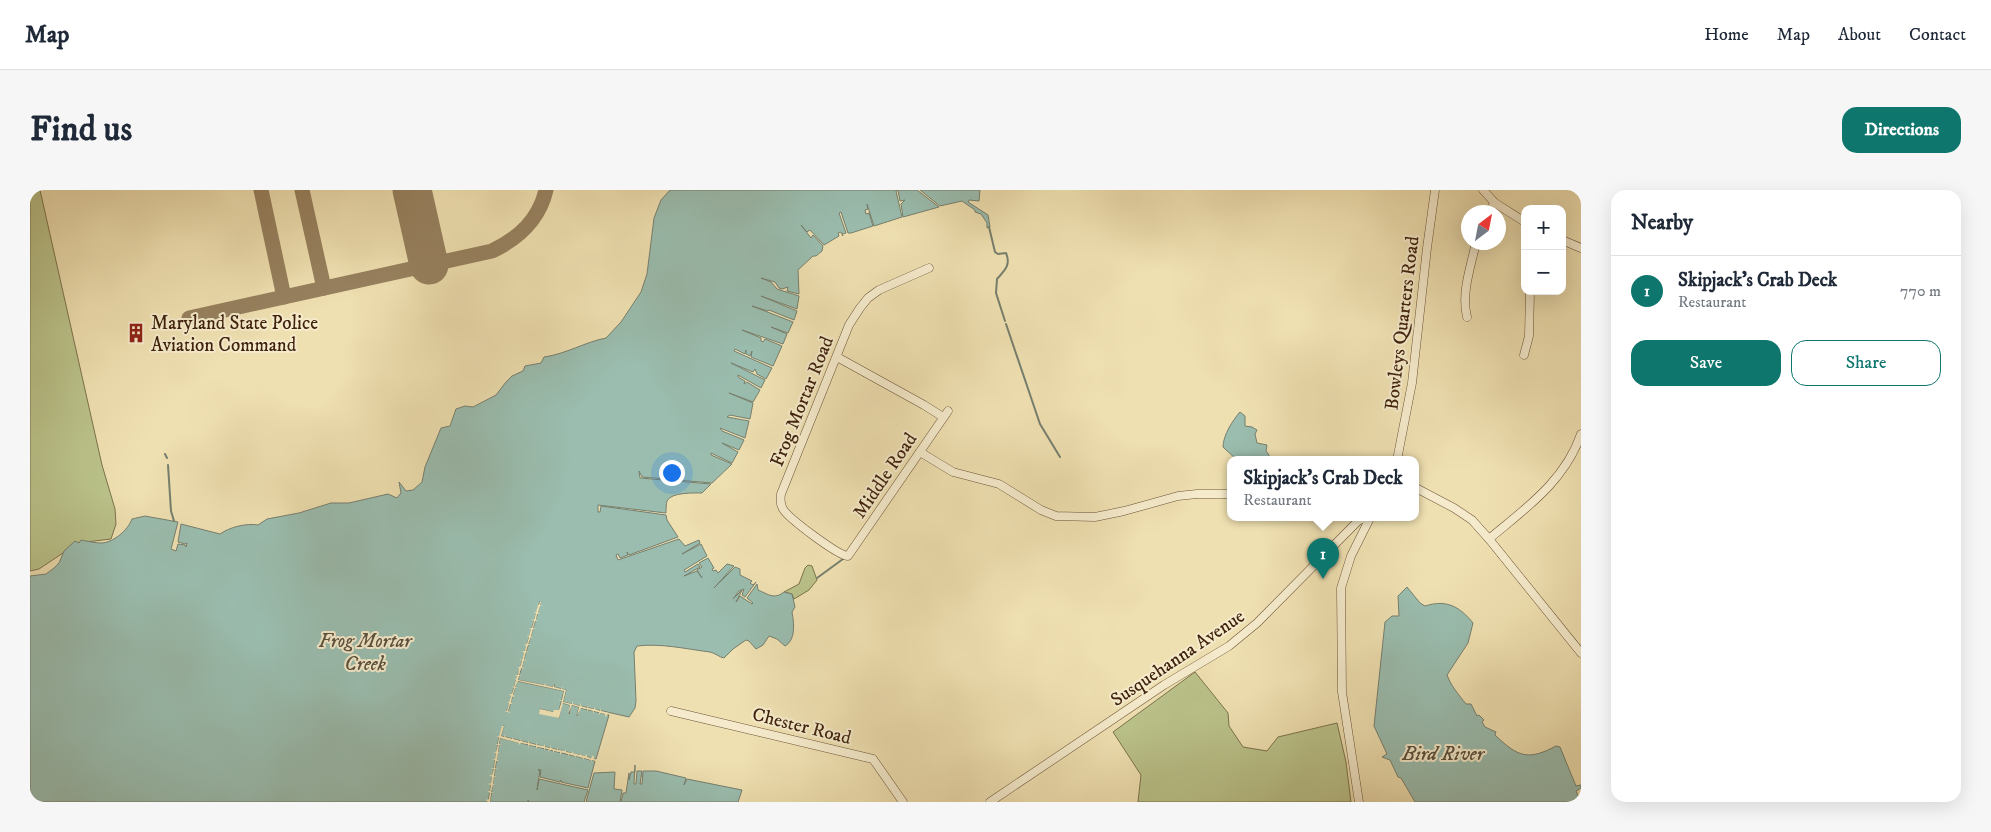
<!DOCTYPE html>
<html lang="en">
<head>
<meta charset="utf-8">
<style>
	:root { --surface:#fff; --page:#f6f6f7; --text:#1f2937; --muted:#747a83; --line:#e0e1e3; --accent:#0f766e }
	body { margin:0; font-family:"IM FELL DW Pica",serif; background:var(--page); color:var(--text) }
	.controls { position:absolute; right:15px; top:15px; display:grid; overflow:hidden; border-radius:10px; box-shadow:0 5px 20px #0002 }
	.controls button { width:45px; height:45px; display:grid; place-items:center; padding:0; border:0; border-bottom:1px solid var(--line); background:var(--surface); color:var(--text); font:25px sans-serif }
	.compass { position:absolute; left:1431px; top:15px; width:45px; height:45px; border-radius:50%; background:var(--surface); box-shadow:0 5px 20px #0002; rotate:32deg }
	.you { position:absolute; left:641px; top:282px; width:18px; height:18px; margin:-12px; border:4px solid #fff; border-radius:50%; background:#1a73e8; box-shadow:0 0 0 8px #1a73e833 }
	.badge { display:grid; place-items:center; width:32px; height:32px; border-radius:50%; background:var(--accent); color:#fff; font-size:16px; font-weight:700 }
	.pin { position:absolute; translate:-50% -41px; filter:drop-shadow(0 1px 2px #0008) }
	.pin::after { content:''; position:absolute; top:26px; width:18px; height:15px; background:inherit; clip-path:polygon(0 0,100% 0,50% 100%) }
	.popup { position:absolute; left:1197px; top:266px; width:192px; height:65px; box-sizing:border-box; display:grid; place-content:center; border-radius:10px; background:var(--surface); filter:drop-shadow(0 1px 4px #0005); font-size:16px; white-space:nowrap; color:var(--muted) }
	.popup b { font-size:19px; color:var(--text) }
	.popup::after { content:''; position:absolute; left:50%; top:100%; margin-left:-10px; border:10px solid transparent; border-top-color:var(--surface) }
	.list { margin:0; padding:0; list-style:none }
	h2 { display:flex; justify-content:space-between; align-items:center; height:65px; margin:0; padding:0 20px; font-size:21px }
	h2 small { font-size:16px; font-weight:400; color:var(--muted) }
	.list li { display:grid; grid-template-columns:32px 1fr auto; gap:15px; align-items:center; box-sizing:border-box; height:70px; padding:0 20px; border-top:1px solid var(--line) }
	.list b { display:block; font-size:19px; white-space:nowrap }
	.list p { margin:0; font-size:16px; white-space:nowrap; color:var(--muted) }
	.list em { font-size:16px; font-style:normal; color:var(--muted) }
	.actions { display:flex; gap:10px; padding:15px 20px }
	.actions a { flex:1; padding:11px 0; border:1px solid var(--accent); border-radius:15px; text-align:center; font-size:18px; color:var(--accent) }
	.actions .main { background:var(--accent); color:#fff }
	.map { position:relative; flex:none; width:1551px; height:612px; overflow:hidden; border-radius:15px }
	header { display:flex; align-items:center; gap:30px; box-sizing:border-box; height:70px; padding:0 25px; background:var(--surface); border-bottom:1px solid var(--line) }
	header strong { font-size:24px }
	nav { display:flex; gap:28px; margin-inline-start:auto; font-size:18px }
	.intro { display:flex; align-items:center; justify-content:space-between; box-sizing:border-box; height:120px; padding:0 30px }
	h1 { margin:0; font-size:35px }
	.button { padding:12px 22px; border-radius:15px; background:var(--accent); color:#fff; font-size:18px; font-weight:700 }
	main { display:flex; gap:30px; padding:0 30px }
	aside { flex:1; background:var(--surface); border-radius:15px; box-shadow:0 5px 20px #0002 }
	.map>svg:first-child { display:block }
</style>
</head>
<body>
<header>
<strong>Map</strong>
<nav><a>Home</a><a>Map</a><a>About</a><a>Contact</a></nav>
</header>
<div class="intro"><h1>Find us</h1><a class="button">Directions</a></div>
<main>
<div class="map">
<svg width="1551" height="612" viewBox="0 0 1551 612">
	<rect width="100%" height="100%" fill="#efe0b1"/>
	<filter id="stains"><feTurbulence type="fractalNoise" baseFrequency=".004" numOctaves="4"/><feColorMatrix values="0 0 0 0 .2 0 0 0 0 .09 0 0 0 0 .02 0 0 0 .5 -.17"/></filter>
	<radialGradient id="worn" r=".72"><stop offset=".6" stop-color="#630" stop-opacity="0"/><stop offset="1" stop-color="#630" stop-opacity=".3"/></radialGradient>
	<!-- green -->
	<g fill="#bac28a" stroke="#7c724c">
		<polygon points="0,0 10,0 72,275 85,319 86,334 81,349 48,353 9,379 0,381"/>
		<polygon points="778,375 782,376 787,390 779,400 764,409 762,404 754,402 769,394 775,378"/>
		<polygon points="1165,482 1198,523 1199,536 1213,557 1237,561 1248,547 1307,533 1316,572 1321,612 1108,612 1111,585 1083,542"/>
	</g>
	<!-- water -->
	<g fill="#9abdaf" stroke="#767f6e">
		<path d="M640,0H887L909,17L873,27L871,14L875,10L870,11L868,0L866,1L872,27L844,36L837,14L838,19L835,20L836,24L839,23L843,36L821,43H818L811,22L809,23L816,43L812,44L813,46L811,42L808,43L809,46L794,55L780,40L777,42L771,35L781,48L783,45L793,56L792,61L786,66H783L768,80L769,104L757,101L758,97L752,99L749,98L745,92L731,88L741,92L747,99L769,106L767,119L731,106L767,121L764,130L739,120L738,121L722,116L763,132L758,143L741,137L757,144L753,154L712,140L731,148V151L733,152L735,149L752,156L743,176L721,167L722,161L720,166L716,164V160L715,164L705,159L704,161L742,178L736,189L727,184L725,179L723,182L701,173L735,190L731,198L708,185V187L715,191L714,194L717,192L730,200L723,212L699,203L723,213L720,229L700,225L697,227L719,231L715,248L690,238L692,241L714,250L709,260L692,253L708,262L702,273L681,263V265L702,274L682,293L612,287L609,281L610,288L681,294L672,303C664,303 641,302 637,311C636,314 636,320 636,323L568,315V322H570L571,316L636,325L637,330L648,347L599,365L597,362L598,365L590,368L588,364L586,365L588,370L649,349L655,356L669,350L670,353L652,364L671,354L677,366L654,380L655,382L668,374L670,377L654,386L667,381L672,388L667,380L672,377L669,373L678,368L684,378L682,379L683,381L686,380L688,383L697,374L704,376L684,398L705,377L710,379V385L722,391L720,393L723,395L726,392L715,407L712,405L714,399L709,401L703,409L712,400L706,412L710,406L722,414L723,413L717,408L727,394L728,400C738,404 744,410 754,402L762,404L765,417L762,422C764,433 766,450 755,456L747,449L739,446L733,455L726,459L719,451L716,450L703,459L694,468C689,467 685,463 680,462C656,459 631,453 607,456L604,462L606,511L605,518L599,527L533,512L536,500L524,497V494L523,497L488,490L510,415V411L477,521L478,522L487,491L534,501L529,520L523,522L510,519L529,528L532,513L540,515L539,524L541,515L549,517L547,526L550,518L579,525L566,569L471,546L474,536H473L469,547L458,612H0V386L16,384L24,378L29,373L34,361L45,351L49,353L51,350C55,351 67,353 71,353C83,353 98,340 102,329L115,326L148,332L141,359L146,361L148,354L155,355L156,357L157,353L155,354L148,352L151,334L190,344C200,337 216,333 228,335L237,329L269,323L301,313H319L358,304L367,308L371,303L369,292L376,301L383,300L392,292L395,277L411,238L420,236L426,219L435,216L443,217L466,205L476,192L482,186L493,181L495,176L511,173L514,167C536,164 555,152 576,148L591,132L611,102L617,84L624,28L631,10Z"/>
		<polygon points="890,0 950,0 949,11 939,10 938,12 958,25 960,37 957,38 957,33 951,24 945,22 945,20 932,11 910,16"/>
		<path d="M1210,222L1215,226V236L1222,237L1227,240L1225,244L1227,253L1237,255L1236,261L1239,265V270C1228,270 1219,270 1207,270L1193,257C1193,245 1203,230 1210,222Z"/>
		<path d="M1377,397L1390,413L1395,416C1417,409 1430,417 1443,433L1438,453L1417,485C1421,496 1429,505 1436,514H1441L1447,526L1449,525L1454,530L1452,532L1455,537L1466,542L1465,545C1488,567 1498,571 1526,556L1530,557L1546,596L1551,595V598L1546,601L1551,612H1385L1371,588L1368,587L1360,570L1352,567L1357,564L1344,536L1355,432L1362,426H1369L1368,406Z"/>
		<polygon points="470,548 565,571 558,598 531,592 531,590 530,592 510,587 511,580 508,580 510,580 507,600 509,589 558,600 554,612 499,612 498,610 498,612 460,612"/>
		<polygon points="605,575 604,594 606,594 607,581 612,581 610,594 612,594 613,581 626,581 656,588 654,595 657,589 712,600 708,612 591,612 593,603 596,603 599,583 599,590 601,582 605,582"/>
		<polygon points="585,582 584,599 592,600 590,612 556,612 564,583"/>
	</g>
	<!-- pier -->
	<g fill="#efe0b1">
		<polygon points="510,411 511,412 510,415 513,416 510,416 508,423 510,424 507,424 506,430 508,431 505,431 503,438 506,439 503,439 501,446 503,448 501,447 498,454 501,455 498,455 496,461 499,463 496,462 494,469 497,471 494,470 492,477 494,479 491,478 489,485 492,486 489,486 488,490 514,495 516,492 515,495 523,497 523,493 524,497 531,499 533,496 532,499 536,500 533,512 542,514 543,511 543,514 550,516 551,512 551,516 557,518 559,515 558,518 564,519 565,517 565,519 570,521 571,518 571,521 579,523 575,527 575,524 570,523 569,525 569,522 564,521 563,524 563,521 558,519 557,522 557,519 551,518 547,526 549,517 542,515 538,524 540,515 533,513 529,528 509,524 510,519 523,522 524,520 529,520 532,511 528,510 532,510 534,501 488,491 485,497 488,498 485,498 483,505 485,506 482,507 481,513 483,514 480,514 478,521 481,523 474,521 477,521 479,513 477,512 479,512 481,506 479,504 482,504 484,498 481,496 484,497 486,490 484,488 486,489 487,486 484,485 488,485 489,478 487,477 490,477 492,471 489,469 492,470 494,463 492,461 495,461 496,455 494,454 497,454 499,447 496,445 499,446 501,439 499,438 502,438 504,431 501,429 504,430 506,423 503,422 506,422 508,415 506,414 509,415"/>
		<polygon points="472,536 474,536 471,546 474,547 475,544 475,547 482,549 483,547 483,549 490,551 492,548 491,551 498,553 499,550 499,553 506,555 507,552 507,555 514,556 515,554 515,557 520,558 521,555 521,558 527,560 528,557 528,560 535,561 536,559 536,562 542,563 543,561 543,563 550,565 551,563 551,565 555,566 557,564 557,567 561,568 563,565 565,571 562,570 561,572 561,570 554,568 553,570 553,568 546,566 545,568 545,566 539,564 538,567 538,564 532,562 530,565 530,562 524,561 523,563 523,560 520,560 518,562 519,559 515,558 514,561 514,558 507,557 506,559 506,556 499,555 498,558 498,554 491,553 489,555 489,553 470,548 469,554 472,555 469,555 468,562 470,563 468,563 467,570 469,571 466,571 465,578 468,579 465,579 464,586 467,587 464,587 463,594 465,595 463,595 461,602 464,603 461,603 460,612 458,612 456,610 459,609 460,603 457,601 460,601 461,595 458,594 461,593 462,587 459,585 462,585 464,579 460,578 464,578 465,570 462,569 465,569 466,563 463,562 466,562 468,555 465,554 468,554 469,547 466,546 469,546"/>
	</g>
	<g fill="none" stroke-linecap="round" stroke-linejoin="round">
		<!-- stream -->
		<g stroke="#767f6e" stroke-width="2">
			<path d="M959,37L965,62L968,64L976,63C981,75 975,80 967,89L966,103L975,131"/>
			<polyline points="976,134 1010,234 1030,267"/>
			<polyline points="135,264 137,268"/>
			<polyline points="138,275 141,321 144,331"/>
			<polyline points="787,388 813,369"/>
		</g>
		<!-- taxiway -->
		<g stroke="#97815f" stroke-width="15">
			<polyline points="231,0 254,107"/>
			<polyline points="272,0 294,98"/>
			<path d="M159,128L462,61C489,48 509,30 516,0"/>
		</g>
		<!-- runway -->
		<polyline stroke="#97815f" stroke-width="39" points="382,0 399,75"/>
		<defs>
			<g id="minor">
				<polyline points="1453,0 1465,13 1495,32"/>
				<polyline points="1458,22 1465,13"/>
				<polyline points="1532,50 1551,58"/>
				<path d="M899,78L849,100L838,108L830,118L819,135L751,304C750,310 750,314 753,319C759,329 809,366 818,366L918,221"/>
				<path d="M1437,127C1431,102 1441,77 1446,52"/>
				<polyline points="1494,165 1499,146 1500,101"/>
				<polyline points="807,167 894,215 913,227"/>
				<polyline points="890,262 923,282 969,294 1011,320 1026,326 1065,327 1094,321 1148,306 1167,304 1200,304"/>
				<polyline points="1367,270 1382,193 1397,58 1405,0"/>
				<polyline points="1386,298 1424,318 1442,330 1459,349 1551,463"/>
				<path d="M1459,349C1496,318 1535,291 1551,244"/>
				<polyline points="641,521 843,569 873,612"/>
				<polyline points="960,612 1134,495 1199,456 1227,433 1328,331 1334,328"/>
				<polyline points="1329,612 1312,502 1311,398 1321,366 1340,328"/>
			</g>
		</defs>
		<!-- minor casing -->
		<use href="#minor" stroke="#6b5236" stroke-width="9"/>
		<!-- minor -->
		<use href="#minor" stroke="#f5ebcc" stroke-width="8"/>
	</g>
	<!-- icons -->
	<defs>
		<symbol id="building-bare" viewBox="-9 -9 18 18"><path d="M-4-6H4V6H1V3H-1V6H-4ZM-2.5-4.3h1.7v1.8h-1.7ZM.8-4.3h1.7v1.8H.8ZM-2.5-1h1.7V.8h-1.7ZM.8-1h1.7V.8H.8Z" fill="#8f2418" stroke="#f5ebcc" stroke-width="2.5" paint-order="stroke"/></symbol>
	</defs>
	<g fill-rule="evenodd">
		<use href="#building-bare" x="92" y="129" width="28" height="28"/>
	</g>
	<g text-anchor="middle" stroke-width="4" stroke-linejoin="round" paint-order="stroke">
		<!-- poi labels -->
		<g font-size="19" fill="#3f220d" stroke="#f5ebcc" text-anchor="start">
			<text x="121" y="139">Maryland State Police<tspan x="121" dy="22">Aviation Command</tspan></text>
		</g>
		<!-- street labels -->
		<g font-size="19" fill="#3f220d" stroke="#f5ebcc">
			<text transform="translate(1371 133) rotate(-83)" y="7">Bowleys Quarters Road</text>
			<text transform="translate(771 211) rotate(-68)" y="7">Frog Mortar Road</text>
			<text transform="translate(854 285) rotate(-56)" y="7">Middle Road</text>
			<text transform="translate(1147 467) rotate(-34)" y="7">Susquehanna Avenue</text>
			<text transform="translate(772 535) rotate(14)" y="7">Chester Road</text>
		</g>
		<!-- water labels -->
		<g font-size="20" font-style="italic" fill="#5a503e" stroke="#f5ebcc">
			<text x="335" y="457">Frog Mortar<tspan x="335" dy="23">Creek</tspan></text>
			<text x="1413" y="570">Bird River</text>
		</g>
	</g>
	<rect width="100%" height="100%" filter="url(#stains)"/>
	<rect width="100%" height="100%" fill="url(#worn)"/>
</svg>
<div class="controls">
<button>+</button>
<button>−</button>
</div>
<svg class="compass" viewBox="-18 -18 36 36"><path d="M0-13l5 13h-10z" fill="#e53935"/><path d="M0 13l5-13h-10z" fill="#747a83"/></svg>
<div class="you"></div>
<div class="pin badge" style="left:1293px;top:389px">1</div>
<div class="popup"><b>Skipjack's Crab Deck</b>Restaurant</div>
</div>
<aside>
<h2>Nearby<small></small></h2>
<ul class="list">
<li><span class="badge">1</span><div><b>Skipjack's Crab Deck</b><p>Restaurant</p></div><em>770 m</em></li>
</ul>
<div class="actions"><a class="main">Save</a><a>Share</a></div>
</aside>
</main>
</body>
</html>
